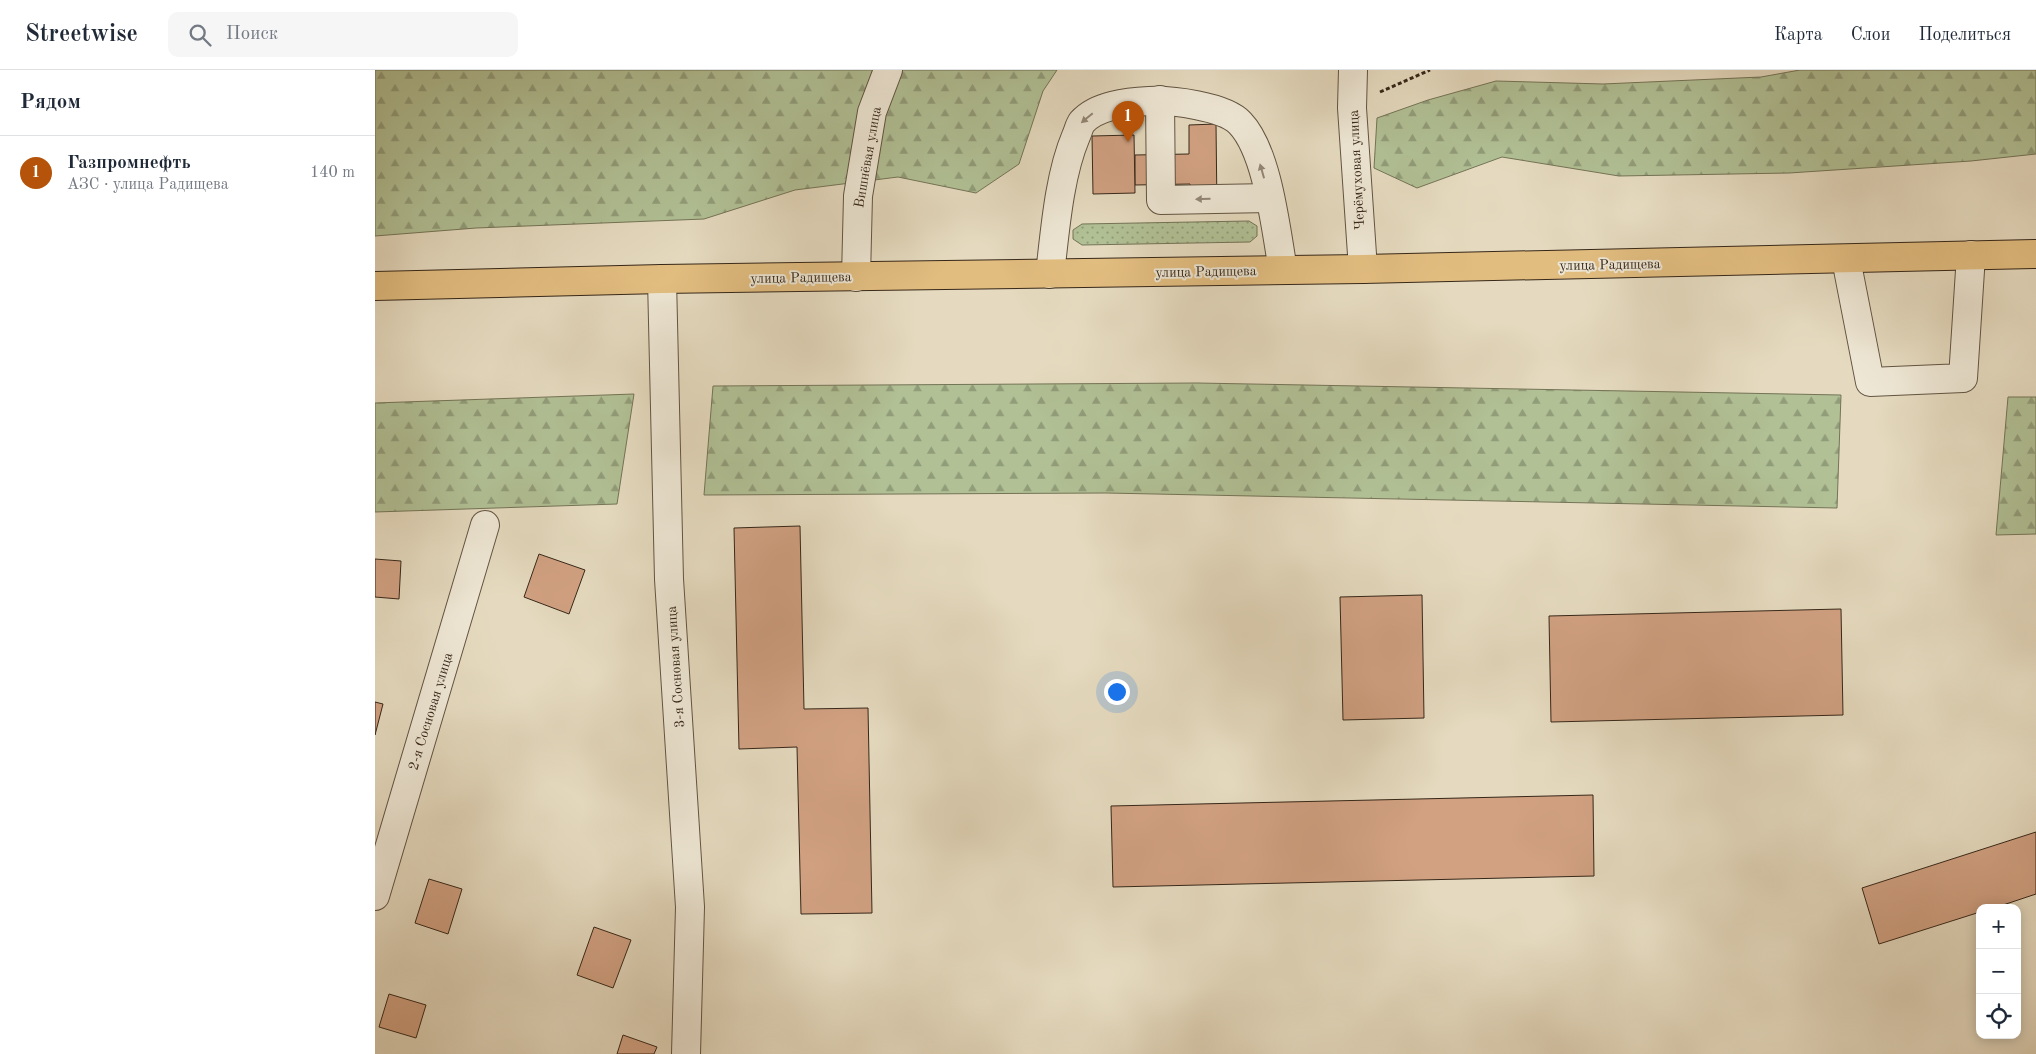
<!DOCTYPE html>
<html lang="ru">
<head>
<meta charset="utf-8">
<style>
	:root { --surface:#fff; --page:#f6f6f7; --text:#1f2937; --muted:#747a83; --line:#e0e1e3; --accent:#b45309 }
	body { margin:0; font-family:"Old Standard TT",serif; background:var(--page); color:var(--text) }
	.controls { position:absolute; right:15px; bottom:15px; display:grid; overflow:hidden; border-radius:10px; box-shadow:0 2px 12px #0003 }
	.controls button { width:45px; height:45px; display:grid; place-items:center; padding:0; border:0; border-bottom:1px solid var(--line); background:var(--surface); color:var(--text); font:25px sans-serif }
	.you { position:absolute; left:741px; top:621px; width:18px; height:18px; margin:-12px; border:4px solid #fff; border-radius:50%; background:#1a73e8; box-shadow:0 0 0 8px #1a73e833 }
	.badge { display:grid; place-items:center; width:32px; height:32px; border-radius:50%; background:var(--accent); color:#fff; font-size:16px; font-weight:700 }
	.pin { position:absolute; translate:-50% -41px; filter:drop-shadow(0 1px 2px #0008) }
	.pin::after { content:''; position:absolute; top:26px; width:18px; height:15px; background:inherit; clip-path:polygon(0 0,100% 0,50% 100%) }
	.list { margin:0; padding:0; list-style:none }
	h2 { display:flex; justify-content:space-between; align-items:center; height:65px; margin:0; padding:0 20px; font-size:21px }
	h2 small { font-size:16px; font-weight:400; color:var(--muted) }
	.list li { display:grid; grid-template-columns:32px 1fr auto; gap:15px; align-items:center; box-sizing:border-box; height:75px; padding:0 20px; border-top:1px solid var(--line) }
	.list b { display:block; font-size:19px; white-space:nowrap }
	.list p { margin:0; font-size:16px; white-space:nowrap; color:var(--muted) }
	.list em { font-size:16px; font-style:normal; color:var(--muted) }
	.icon { flex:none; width:28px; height:28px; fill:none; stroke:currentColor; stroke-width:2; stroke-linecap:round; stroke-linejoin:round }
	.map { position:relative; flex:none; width:1661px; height:984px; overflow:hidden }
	header { display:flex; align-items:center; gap:30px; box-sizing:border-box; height:70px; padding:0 25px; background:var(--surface); border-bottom:1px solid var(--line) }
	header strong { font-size:24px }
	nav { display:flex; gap:28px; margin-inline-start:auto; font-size:18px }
	.search { width:350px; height:45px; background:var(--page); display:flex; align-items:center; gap:12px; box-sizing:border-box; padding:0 18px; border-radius:10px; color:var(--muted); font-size:19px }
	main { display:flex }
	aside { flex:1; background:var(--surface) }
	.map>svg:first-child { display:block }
</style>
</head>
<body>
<header>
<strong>Streetwise</strong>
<div class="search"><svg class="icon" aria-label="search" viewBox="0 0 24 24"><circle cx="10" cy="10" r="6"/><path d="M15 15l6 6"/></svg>Поиск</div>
<nav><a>Карта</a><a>Слои</a><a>Поделиться</a></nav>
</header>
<main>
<aside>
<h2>Рядом<small></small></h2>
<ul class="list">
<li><span class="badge">1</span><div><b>Газпромнефть</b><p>АЗС · улица Радищева</p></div><em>140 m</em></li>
</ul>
</aside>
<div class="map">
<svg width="1661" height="984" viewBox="0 0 1661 984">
	<defs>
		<pattern id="grass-dots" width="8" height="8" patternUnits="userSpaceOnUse" patternTransform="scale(1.25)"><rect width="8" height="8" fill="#b1c095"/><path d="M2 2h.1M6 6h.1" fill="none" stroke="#919c79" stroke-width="1.8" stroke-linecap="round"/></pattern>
		<pattern id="forest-firs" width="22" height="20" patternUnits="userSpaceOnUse" patternTransform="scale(1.25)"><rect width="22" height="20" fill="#b1c095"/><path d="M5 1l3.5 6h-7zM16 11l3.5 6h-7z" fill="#919c79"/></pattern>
	</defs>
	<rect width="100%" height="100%" fill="#e5dabf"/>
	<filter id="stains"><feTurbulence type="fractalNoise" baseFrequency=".004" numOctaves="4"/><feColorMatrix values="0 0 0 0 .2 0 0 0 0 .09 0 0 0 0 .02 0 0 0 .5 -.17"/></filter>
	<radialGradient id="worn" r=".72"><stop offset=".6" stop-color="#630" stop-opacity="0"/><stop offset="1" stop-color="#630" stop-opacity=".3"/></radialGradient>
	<!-- grass -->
	<polygon fill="url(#grass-dots)" stroke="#747457" points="874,151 882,156 882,166 875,172 707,175 698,169 698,160 707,154"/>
	<!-- forest -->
	<g fill="url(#forest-firs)" stroke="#747457">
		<polygon points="0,0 682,0 668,21 644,94 601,123 523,107 420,120 329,149 101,158 0,166"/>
		<polygon points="1425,0 1661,0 1661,84 1596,91 1414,103 1244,106 1127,87 1042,118 999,98 1002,48 1053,30 1121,11 1228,14 1386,7"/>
		<polygon points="822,313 1466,325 1462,438 731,423 329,425 338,316"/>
		<polygon points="259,324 242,434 0,442 0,333"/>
		<polygon points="1633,327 1661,327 1661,464 1621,465"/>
	</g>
	<!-- building -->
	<g fill="#d1a182" stroke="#362719">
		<polygon points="841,54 842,141 815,141 815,114 760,115 760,85 814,84 814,55"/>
		<polygon points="759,65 760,123 718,124 717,66"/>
		<polygon points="425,456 429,639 493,638 497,843 426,844 422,677 364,679 359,458"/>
		<polygon points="164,484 210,500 194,544 149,527"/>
		<polygon points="0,489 26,491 24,529 0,527"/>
		<polygon points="1047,525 1049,648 968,650 965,527"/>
		<polygon points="1466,539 1468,645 1176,652 1174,546"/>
		<polygon points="0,632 8,634 0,665"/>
		<polygon points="1218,725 1219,806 738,817 736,736"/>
		<polygon points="1661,762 1661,824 1619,838 1605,838 1605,842 1504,874 1487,818"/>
		<polygon points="54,809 87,819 73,864 40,853"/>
		<polygon points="219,857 256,870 238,918 202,905"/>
		<polygon points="14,924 51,935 41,968 4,957"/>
		<polygon points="248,965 282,977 279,984 242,984"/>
	</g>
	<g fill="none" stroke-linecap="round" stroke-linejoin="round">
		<defs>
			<g id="minor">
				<polyline points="978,0 977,38 988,199"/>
				<polyline points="785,30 786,130 895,128"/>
				<polyline points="1471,189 1495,312 1588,308 1596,185"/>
				<path d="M675,204C680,161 684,106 701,66C703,62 704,56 707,52C722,35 753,32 774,31C796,30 849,36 865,53C893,82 901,161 908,200"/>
				<polyline points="481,207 483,126 497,42 513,0"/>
				<polyline points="287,209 294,509 315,837 311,984"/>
				<polyline points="0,826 110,455"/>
			</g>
			<polyline id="major" points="0,216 287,209 988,199 1661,184"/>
		</defs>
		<!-- minor casing -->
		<use href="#minor" stroke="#625442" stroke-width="30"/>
		<!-- major casing -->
		<use href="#major" stroke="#362719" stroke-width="30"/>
		<!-- path -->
		<polyline stroke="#362719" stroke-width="3" stroke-dasharray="4 2.5" stroke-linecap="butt" points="1005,22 1055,0"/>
		<!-- minor -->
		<use href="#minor" stroke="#eee7d5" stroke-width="28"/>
		<!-- major -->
		<use href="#major" stroke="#e2bd80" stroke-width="28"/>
	</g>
	<!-- one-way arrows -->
	<defs><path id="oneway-solid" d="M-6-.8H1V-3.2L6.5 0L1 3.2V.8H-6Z" transform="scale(1.25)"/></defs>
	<g fill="#928777">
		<use href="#oneway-solid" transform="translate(712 48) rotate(140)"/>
		<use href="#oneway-solid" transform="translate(887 101) rotate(-106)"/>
		<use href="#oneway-solid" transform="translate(828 129) rotate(179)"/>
	</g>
	<g text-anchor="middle" stroke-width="4" stroke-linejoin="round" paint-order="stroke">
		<!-- street labels -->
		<g font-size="14" fill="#362719" stroke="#eee7d5">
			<text transform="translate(492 87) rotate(-80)" y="5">Вишнёвая улица</text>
			<text transform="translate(981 100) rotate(-93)" y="5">Черёмуховая улица</text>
			<text transform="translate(1235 194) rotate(-1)" y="5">улица Радищева</text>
			<text transform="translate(831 201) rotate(-1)" y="5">улица Радищева</text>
			<text transform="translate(426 207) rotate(-1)" y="5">улица Радищева</text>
			<text transform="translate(300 597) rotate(-94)" y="5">3-я Сосновая улица</text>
			<text transform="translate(55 641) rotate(-73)" y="5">2-я Сосновая улица</text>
		</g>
	</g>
	<rect width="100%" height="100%" filter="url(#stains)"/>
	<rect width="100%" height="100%" fill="url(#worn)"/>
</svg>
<div class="controls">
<button>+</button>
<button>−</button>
<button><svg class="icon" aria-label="locate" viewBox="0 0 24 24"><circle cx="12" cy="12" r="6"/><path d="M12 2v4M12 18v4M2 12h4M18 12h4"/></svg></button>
</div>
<div class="you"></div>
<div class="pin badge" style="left:753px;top:72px">1</div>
</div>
</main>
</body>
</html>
